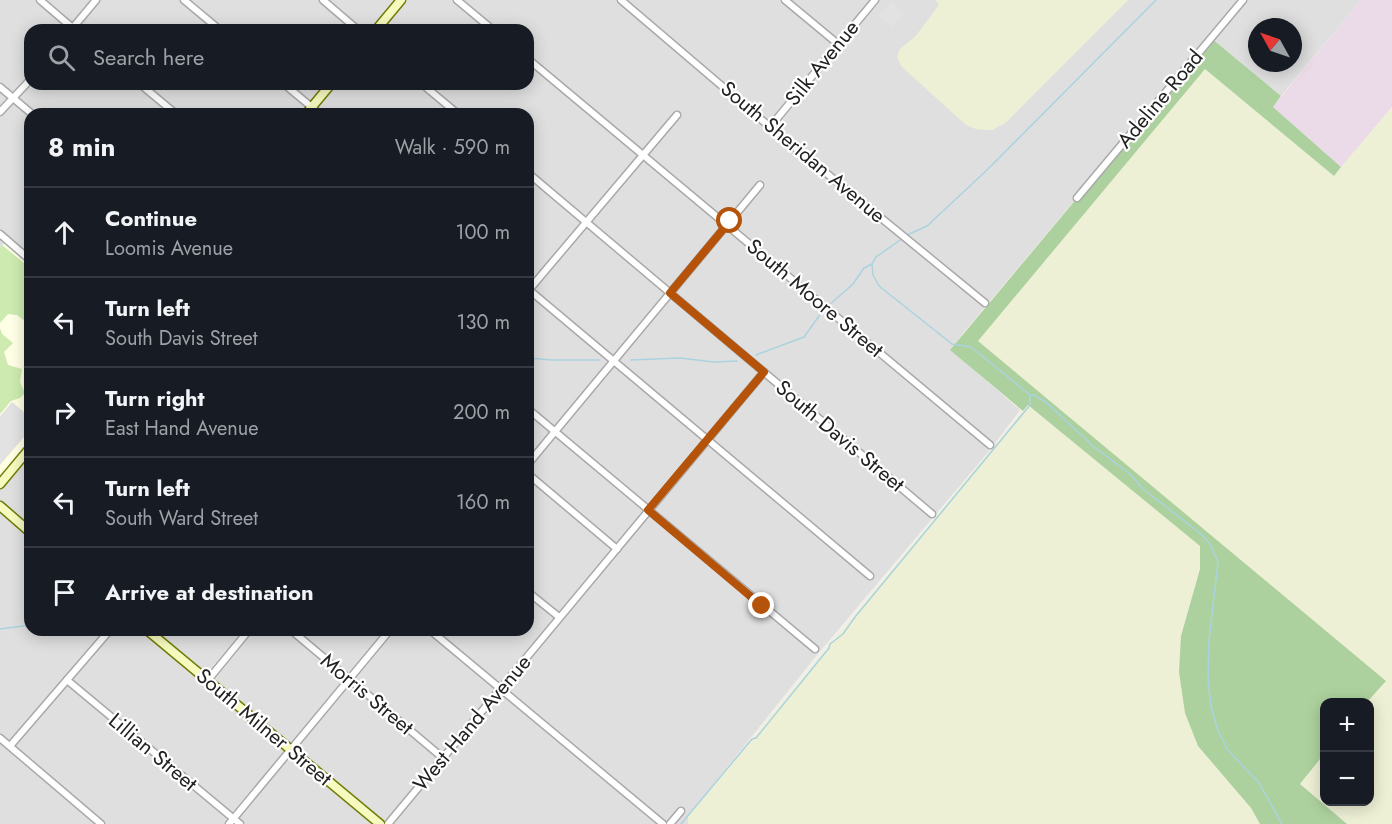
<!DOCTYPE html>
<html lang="en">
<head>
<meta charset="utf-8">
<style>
	:root { --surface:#171b24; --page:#20242c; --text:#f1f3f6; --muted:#9ea1a6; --line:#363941 }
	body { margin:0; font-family:Jost,sans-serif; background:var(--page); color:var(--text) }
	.controls { position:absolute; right:18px; bottom:18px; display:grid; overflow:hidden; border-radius:12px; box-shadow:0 3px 15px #0003 }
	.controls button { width:54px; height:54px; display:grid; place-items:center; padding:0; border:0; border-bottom:2px solid var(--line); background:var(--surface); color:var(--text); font:30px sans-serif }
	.compass { position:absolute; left:1248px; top:18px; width:54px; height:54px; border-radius:50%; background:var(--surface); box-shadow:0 3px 15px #0003; rotate:310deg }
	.stop { position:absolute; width:18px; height:18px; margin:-14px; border:4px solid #b45309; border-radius:50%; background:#fff }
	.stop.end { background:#b45309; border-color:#fff; box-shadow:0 2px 6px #0008 }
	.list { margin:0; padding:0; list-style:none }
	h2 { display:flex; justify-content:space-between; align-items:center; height:78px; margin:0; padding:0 24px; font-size:26px }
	h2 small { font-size:20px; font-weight:400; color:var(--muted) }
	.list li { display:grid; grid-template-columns:39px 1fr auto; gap:18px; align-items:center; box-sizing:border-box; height:90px; padding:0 24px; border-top:2px solid var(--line) }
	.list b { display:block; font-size:22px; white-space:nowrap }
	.list p { margin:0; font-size:20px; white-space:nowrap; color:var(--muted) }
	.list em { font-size:20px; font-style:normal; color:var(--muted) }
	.icon { flex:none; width:33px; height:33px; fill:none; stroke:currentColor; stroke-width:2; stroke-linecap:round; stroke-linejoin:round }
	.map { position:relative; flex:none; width:1392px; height:824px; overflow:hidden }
	.search { position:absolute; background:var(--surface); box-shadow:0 3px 15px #0003; left:24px; top:24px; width:510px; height:66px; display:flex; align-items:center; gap:15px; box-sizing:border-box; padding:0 21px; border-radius:18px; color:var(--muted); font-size:22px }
	.panel { position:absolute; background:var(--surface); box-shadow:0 3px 15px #0003; left:24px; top:108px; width:510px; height:528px; border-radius:18px }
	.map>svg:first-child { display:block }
</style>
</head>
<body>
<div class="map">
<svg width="1392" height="824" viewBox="0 0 1392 824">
	<rect width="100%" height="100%" fill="#f2efe9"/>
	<!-- residential -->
	<path fill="#e0dfdf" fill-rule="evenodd" d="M0,0H936L940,5L916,36L976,129L991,130L1005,123L1128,0H1361L1281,96L1211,38L964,332L951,350L1020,410L990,450L817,655L688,816V824H0ZM1257,27H1293V63H1257ZM30,30H528V84H30ZM30,114H528V630H30Z"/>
	<!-- industrial -->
	<polygon fill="#ebdbe8" points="1361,0 1392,0 1392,107 1341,167 1273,107"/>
	<!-- education -->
	<polygon fill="#ffffe5" points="7,240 30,260 30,448 0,484 0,248"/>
	<!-- farmland -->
	<g fill="#eef0d5">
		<polygon points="936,0 1128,0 1005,123 992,130 976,129 966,125 901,66 897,57 900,49 916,36 939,5"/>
		<polygon points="1205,68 1334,176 1392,107 1392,824 1347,824 1300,784 1324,754 1324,802 1370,802 1370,702 1367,702 1385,681 978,341"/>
		<polygon points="1028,405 1200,546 1200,569 1181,636 1198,746 1251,808 1260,824 688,824 688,817"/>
	</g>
	<!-- grass -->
	<g fill="#cdebb0">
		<polygon points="2,245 24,263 30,262 30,315 27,323 17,315 8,314 0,323 0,248"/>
		<polygon points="0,328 2,334 13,343 4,352 8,365 22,369 20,382 25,393 20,398 11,401 0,414"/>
	</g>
	<!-- forest -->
	<polygon fill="#add19e" points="1211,38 1281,96 1273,107 1341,167 1334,176 1205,69 978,341 1386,681 1367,702 1324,702 1324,754 1300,784 1347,824 1260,824 1251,808 1198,746 1185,713 1179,672 1181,636 1200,569 1200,546 1028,405 1023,411 950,350"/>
	<!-- parking -->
	<g fill="#e2e2e2">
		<polygon points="891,2 904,13 892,27 879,16"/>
		<polygon points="12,402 30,417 28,424 30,430 0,465 0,416"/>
	</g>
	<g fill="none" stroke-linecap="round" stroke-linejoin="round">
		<!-- stream -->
		<g stroke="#aad3df" stroke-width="1.5">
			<polyline points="907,235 927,226 987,170 1156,0"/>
			<polyline points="872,264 873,275 879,286 952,344 971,347 1030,395 1034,395 1047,403 1094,447 1130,474 1143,489 1201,534 1210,544 1218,562 1209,640 1208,681 1211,706 1217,728 1227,749 1259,783 1282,824"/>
			<polyline points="828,306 853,284 864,268 872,264 876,257 903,238"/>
			<polyline points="756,355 804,337 824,309"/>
			<polyline points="528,358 552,360 600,360"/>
			<polyline points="631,360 680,358 714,362 737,361"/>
			<polyline points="0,629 30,625"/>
			<polyline points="681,824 752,739 756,738 829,648 830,644 843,634 855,617 1030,405 1030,396"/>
		</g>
		<defs>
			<g id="street">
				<polyline points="40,0 75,30"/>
				<polyline points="184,0 220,30"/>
				<polyline points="323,0 358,30"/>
				<polyline points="457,0 493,30"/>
				<polyline points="621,0 770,127 985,303"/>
				<polyline points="785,0 838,44"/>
				<polyline points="71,30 96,0"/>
				<polyline points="528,59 990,445"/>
				<polyline points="140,84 176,114"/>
				<polyline points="284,84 320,114"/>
				<polyline points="422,84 458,114"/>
				<polyline points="0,87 32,114"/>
				<polyline points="0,112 30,80"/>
				<polyline points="770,127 875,0"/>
				<polyline points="528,173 932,514"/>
				<polyline points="1077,198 1243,0"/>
				<polyline points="0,234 30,260"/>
				<polyline points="528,289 870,576"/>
				<polyline points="528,291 677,115"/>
				<polyline points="528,409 815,649"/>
				<polyline points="528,464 760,185"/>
				<polyline points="528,474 617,549"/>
				<polyline points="528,592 559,617"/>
				<polyline points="291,630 443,758"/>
				<polyline points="430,630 663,824"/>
				<polyline points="67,680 240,824"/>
				<polyline points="208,680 249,630"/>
				<polyline points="0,738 101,824"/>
				<polyline points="10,746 110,630"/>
				<polyline points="229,824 390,630"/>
				<polyline points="388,824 764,372"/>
				<polyline points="670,824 681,811"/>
			</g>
			<g id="secondary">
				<polyline points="376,30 401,0"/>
				<polyline points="306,114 331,84"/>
				<polyline points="0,484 30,448"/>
				<polyline points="0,506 30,532"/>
				<polyline points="147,630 380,824"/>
			</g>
		</defs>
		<!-- street casing -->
		<use href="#street" stroke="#a9a9a9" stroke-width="9"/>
		<!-- secondary casing -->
		<use href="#secondary" stroke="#707d05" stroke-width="11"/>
		<!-- street -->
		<use href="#street" stroke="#fff" stroke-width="6"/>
		<!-- secondary -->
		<use href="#secondary" stroke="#f7fabf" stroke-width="8"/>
	</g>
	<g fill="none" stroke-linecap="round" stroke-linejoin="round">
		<!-- route -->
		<polyline stroke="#b45309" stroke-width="8" points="730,221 670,293 764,372 648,510 762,606"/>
	</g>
	<g text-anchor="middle" stroke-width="4.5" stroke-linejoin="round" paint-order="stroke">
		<!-- street labels -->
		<g font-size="21" fill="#222" stroke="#fff">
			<text transform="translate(822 63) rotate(-51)" y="7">Silk Avenue</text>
			<text transform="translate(1160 99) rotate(-50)" y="7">Adeline Road</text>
			<text transform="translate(803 152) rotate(40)" y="7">South Sheridan Avenue</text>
			<text transform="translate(815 298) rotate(40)" y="7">South Moore Street</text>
			<text transform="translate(840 436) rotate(40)" y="7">South Davis Street</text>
			<text transform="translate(367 694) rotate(40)" y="7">Morris Street</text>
			<text transform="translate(472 723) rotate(-50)" y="7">West Hand Avenue</text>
			<text transform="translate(264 727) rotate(40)" y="7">South Milner Street</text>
			<text transform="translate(153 752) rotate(40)" y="7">Lillian Street</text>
		</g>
	</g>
</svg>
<div class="controls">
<button>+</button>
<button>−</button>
</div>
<svg class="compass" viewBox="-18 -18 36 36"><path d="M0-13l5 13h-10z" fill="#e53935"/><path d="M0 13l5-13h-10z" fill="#9ea1a6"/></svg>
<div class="stop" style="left:730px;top:221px"></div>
<div class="stop end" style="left:762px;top:606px"></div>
<div class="search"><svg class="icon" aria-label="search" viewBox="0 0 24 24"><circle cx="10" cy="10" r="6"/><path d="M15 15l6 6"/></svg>Search here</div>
<section class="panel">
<h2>8 min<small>Walk · 590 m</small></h2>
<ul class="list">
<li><svg class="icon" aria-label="ahead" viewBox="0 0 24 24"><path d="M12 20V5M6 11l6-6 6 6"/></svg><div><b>Continue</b><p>Loomis Avenue</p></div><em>100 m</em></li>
<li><svg class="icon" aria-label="left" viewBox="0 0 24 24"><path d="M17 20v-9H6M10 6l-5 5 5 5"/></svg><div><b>Turn left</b><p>South Davis Street</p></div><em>130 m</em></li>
<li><svg class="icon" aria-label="right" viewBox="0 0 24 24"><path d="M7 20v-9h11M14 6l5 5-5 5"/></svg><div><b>Turn right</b><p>East Hand Avenue</p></div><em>200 m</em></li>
<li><svg class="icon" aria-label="left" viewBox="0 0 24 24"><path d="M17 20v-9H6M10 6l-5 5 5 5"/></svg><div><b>Turn left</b><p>South Ward Street</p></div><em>160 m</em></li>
<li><svg class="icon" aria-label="arrive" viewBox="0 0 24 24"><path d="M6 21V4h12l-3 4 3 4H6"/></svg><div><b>Arrive at destination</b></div></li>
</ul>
</section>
</div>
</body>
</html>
